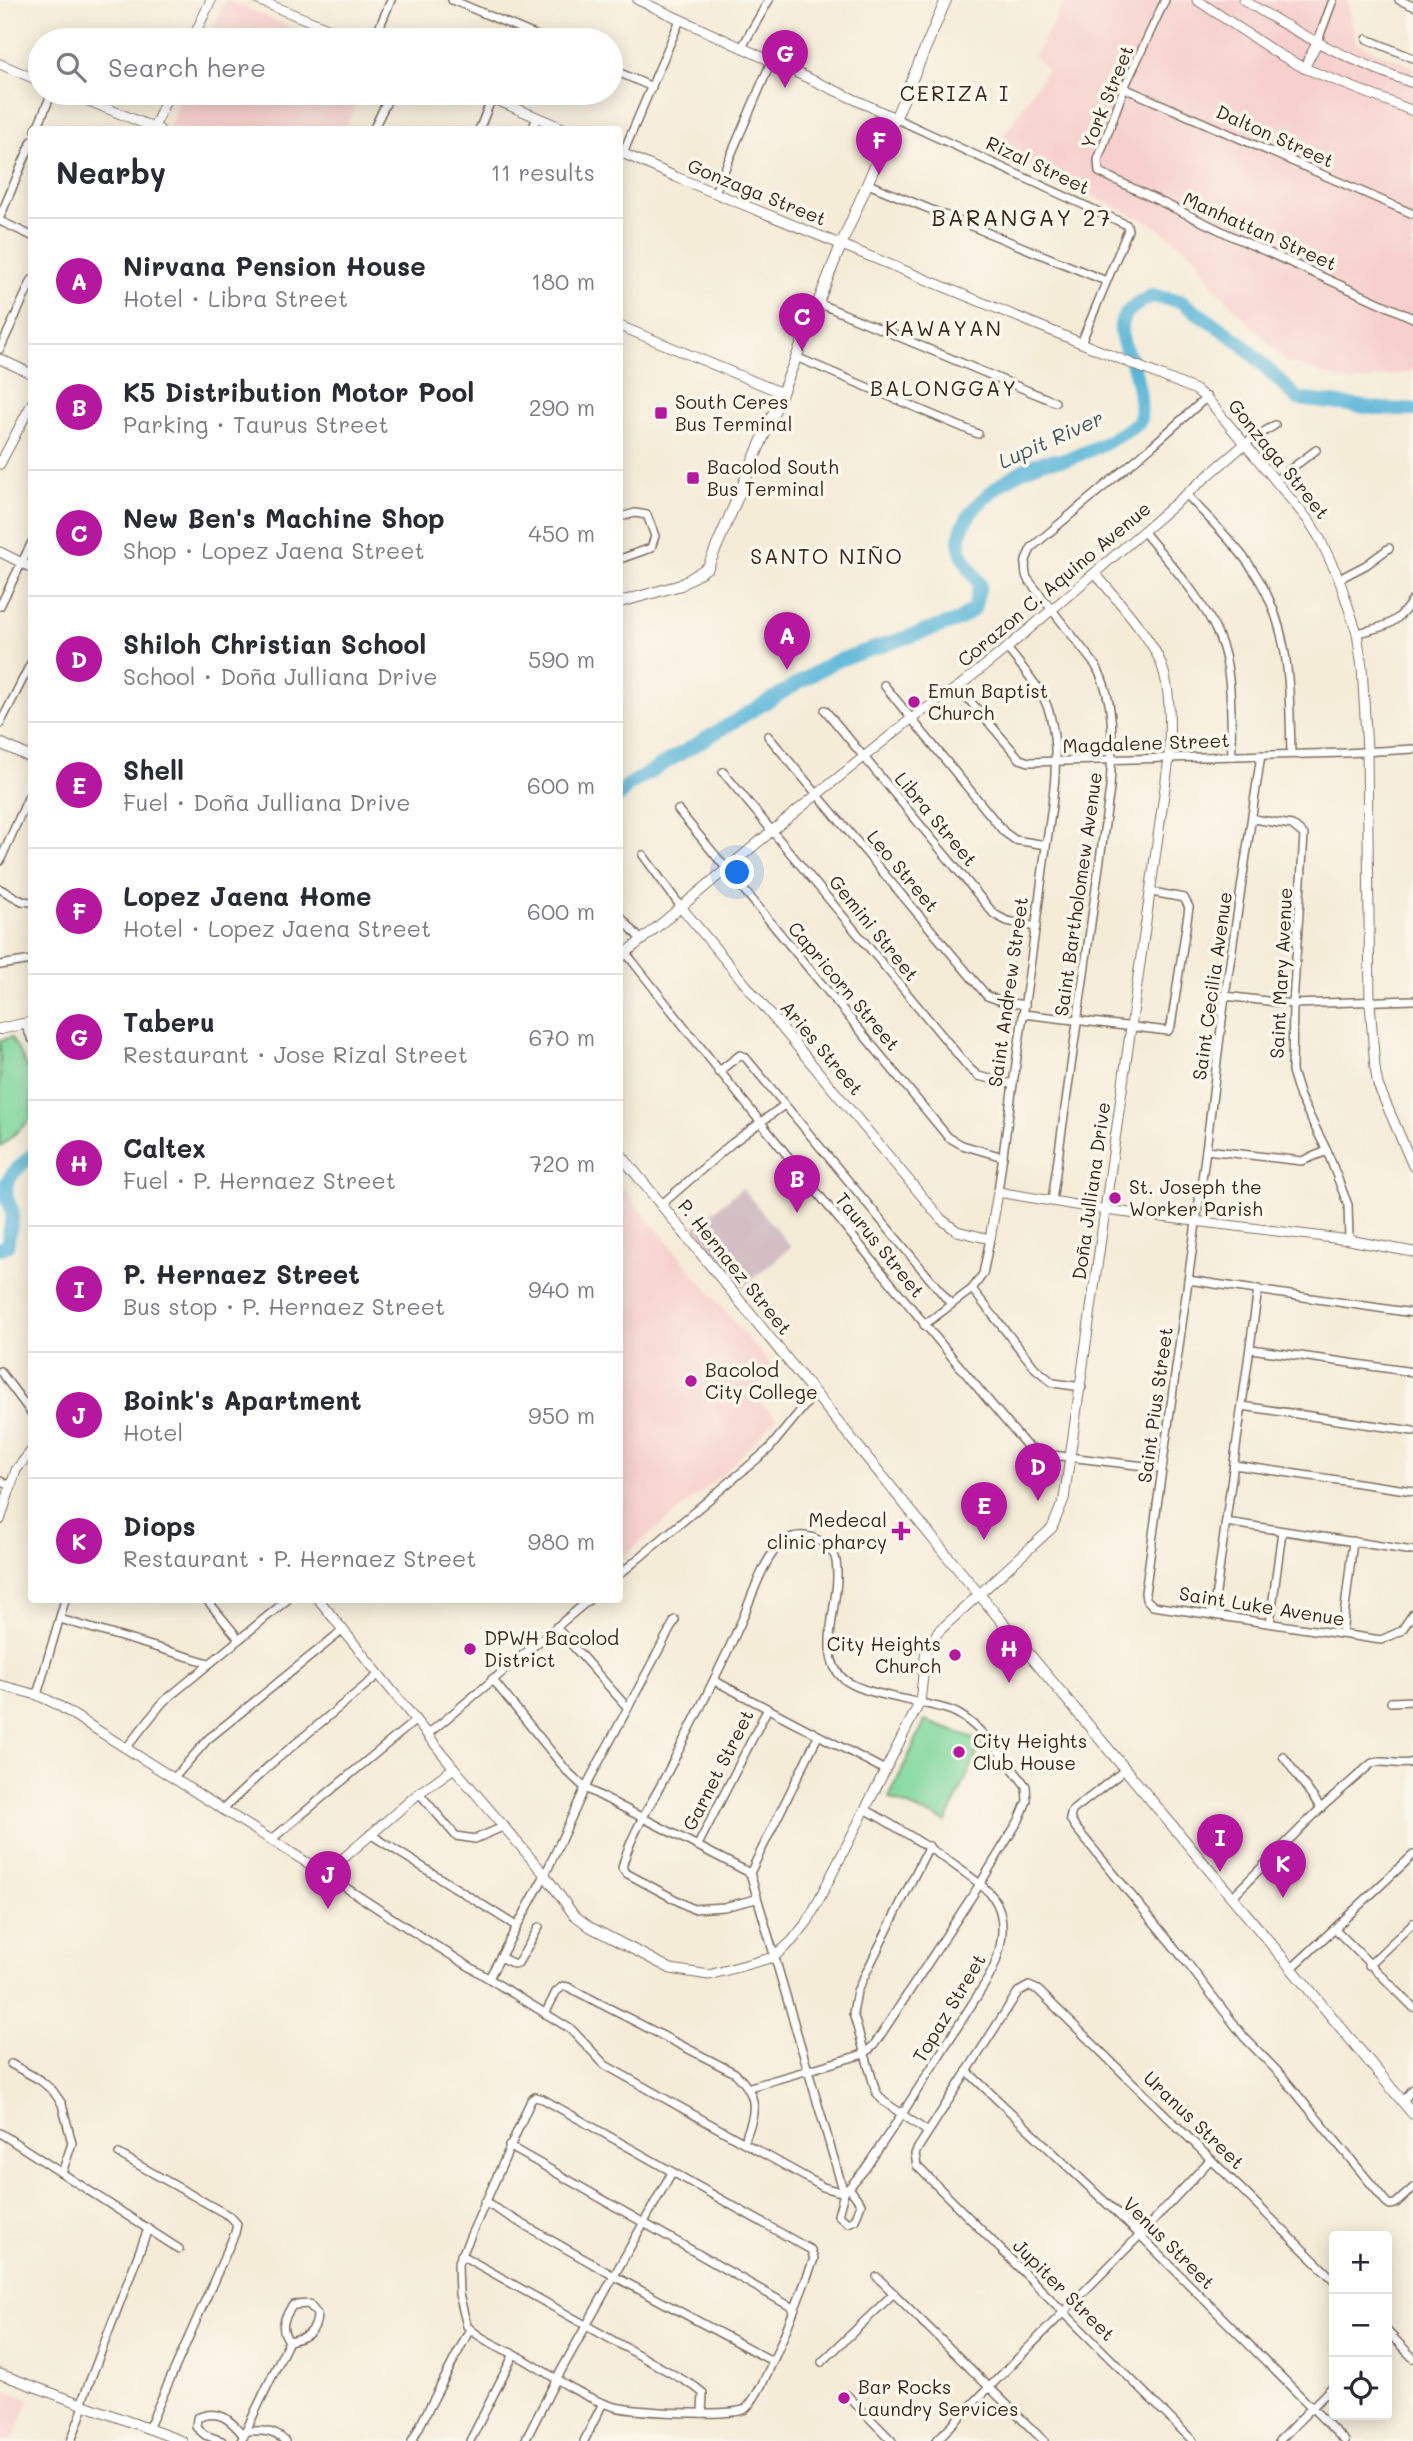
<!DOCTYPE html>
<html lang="en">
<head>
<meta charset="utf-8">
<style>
	:root { --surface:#fff; --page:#f2f2f3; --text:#2b2b33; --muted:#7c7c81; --line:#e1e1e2; --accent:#b5179e }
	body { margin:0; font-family:Mali,sans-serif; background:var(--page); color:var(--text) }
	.controls { position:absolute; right:21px; bottom:21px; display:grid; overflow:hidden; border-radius:7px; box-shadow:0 4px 18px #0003 }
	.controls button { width:63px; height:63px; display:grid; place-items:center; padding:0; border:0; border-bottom:2px solid var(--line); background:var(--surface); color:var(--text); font:35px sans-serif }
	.you { position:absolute; left:738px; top:873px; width:24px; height:24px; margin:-18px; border:5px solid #fff; border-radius:50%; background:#1a73e8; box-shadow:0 0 0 10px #1a73e833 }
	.badge { display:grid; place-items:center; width:46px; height:46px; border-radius:50%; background:var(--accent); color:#fff; font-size:23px; font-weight:700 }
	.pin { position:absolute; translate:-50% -58px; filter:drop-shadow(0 2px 4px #0008) }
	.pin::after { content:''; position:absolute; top:37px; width:24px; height:21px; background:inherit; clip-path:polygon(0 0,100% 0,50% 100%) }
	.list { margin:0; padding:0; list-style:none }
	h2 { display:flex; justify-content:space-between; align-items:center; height:91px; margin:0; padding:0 28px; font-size:30px }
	h2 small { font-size:23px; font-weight:400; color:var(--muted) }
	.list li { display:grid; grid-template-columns:46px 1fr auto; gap:21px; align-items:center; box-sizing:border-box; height:126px; padding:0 28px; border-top:2px solid var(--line) }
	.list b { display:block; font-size:26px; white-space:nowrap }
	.list p { margin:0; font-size:23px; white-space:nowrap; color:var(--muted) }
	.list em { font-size:23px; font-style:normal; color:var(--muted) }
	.icon { flex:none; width:38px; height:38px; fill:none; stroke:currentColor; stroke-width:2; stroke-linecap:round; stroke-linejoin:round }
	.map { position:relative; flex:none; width:1413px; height:2441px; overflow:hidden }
	.search { position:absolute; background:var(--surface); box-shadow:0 4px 18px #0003; left:28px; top:28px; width:595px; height:77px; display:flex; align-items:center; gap:18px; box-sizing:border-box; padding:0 24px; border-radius:38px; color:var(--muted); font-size:26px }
	.panel { position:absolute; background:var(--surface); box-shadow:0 4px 18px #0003; left:28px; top:126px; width:595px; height:1477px; border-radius:7px }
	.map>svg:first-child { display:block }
</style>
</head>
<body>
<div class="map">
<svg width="1413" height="2441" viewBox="0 0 1413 2441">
	<rect width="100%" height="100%" fill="#fbf7ec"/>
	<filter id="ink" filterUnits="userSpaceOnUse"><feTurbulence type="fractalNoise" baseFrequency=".0143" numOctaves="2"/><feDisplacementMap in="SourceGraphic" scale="14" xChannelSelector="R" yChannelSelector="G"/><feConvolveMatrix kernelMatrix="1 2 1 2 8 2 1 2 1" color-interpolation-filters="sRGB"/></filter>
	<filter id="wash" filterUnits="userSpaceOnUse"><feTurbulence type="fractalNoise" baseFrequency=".00686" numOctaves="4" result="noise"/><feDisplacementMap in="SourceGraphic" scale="28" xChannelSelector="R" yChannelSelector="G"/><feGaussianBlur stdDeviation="1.57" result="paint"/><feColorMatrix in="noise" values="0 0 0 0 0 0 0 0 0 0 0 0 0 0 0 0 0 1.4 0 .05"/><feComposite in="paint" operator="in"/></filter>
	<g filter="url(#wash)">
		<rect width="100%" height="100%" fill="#f5ecd8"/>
		<!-- built -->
		<g fill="#f7d0cd">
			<polygon points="225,0 226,0 323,40 207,40"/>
			<polygon points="1066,0 1348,0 1356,43 1413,67 1413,371 1352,383 1286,362 1210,282 1196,256 1151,223 993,152 1047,69 1034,56"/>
			<polygon points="184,93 361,93 345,129 179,129 170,125"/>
			<polygon points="620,1185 775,1370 749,1392 777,1418 723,1474 620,1559"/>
			<polygon points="0,2388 29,2400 13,2441 0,2441"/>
		</g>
		<!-- industrial -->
		<polygon fill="#d2bec3" points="742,1188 791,1247 743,1287 695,1226"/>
		<!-- green -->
		<g fill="#7ed79c" stroke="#5c805d" stroke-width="2">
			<polygon points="11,1037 31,1074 31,1119 0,1147 0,1041"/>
			<polygon points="925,1721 983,1741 946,1822 889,1798"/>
		</g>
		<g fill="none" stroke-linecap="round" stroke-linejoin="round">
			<!-- river -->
			<g stroke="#5ab6d8" stroke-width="14">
				<path d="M620,796L627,786L833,662L959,620L974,609L980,585C975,576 961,557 960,547C955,511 1012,472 1042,462C1052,459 1064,462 1074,457C1097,448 1120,436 1140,421C1142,403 1139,386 1134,368C1129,354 1117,336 1122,321C1126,309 1141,302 1151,296L1180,301L1240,342L1298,399L1383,409L1413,410"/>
				<polyline points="0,1248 7,1246 13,1213 7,1198 6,1184 14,1172 32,1155"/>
			</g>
		</g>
	</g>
	<g filter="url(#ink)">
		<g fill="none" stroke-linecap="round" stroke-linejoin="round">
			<defs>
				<g id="minor">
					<polyline points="452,0 547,40"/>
					<polyline points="1165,0 1124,88 1098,160 1099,172 1234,237 1413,318"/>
					<polyline points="1399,0 1413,6"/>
					<polyline points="1367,39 1413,58"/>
					<polyline points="374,40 391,0"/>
					<polyline points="1317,43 1333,0"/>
					<polyline points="742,47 769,0"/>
					<polyline points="611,69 652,87"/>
					<polyline points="1124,88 1413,214"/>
					<polyline points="895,118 1127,225 1128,230 1081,343"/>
					<polyline points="36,130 52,93"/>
					<polyline points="373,130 391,93"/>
					<polyline points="479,130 492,98"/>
					<polyline points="532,130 537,117"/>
					<polyline points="623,153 680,20"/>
					<polyline points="868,184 1106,281"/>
					<polyline points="715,192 771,62"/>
					<polyline points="0,217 32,141"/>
					<polyline points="0,221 32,236"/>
					<polyline points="818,303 1055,402"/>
					<polyline points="0,349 32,280"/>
					<polyline points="796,357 978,434"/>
					<polyline points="1246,443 1275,425"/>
					<polyline points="1276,480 1316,450"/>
					<path d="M1187,495C1208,518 1233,541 1251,567C1292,626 1289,687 1291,754"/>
					<polyline points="620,517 635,513 647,515 655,536 651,548 620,559"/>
					<path d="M1143,531C1170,564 1203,598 1219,637C1234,673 1230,718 1232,756"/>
					<polyline points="1339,579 1366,565 1389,548"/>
					<polyline points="0,606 32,542"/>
					<path d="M1357,633C1385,627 1397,625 1413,599"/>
					<polyline points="884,685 1004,832 1015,840 1046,845"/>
					<polyline points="958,687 1020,759 1029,762 1345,753 1413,749"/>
					<polyline points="825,710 994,914 1007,921 1036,927"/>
					<polyline points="0,724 32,661"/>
					<polyline points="768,736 987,996 1004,1002 1025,1005"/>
					<polyline points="1261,755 1225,996 1206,1150 1145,1593 1146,1599 1153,1606 1381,1640 1401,1631 1413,1614"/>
					<polyline points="723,772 969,1068 978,1076 1013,1084"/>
					<polyline points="678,810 948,1137 962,1145 1003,1157"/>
					<polyline points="1253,819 1292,825 1304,835 1293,1004 1292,1071 1300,1097 1327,1151 1348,1205 1349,1240"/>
					<polyline points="643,855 681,907"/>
					<polyline points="0,861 32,789"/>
					<polyline points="0,889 22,901 32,902"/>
					<polyline points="620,916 642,941"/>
					<path d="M626,953C757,1119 889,1284 1026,1445L1043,1454L1162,1468"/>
					<polyline points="0,965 32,960"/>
					<polyline points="1225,996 1293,1004 1413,1000"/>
					<polyline points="1023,1014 1168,1031 1171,1026 1189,907 1184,898 1152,892"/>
					<polyline points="24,1023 32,1039"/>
					<polyline points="718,1072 740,1055 745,1057 951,1304"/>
					<polyline points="1206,1150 1302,1161 1327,1151"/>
					<path d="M998,1192C1012,1084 1030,977 1043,869C1049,820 1063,764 1050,715C1044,690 1022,668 1007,648"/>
					<path d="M1052,1201L1110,788C1112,748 1117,703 1096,666L1027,578C1023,566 1026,558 1032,547L1152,446L1207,397"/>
					<polyline points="662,1204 731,1144 783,1106"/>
					<polyline points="1188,1280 1413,1313"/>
					<polyline points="972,1289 1035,1368 1053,1383 1082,1387"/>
					<polyline points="924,1325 972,1289 983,1274 990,1239"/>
					<polyline points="1251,1349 1413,1372"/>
					<polyline points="0,1371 32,1414"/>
					<polyline points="1242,1406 1413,1431"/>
					<polyline points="1234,1465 1413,1491"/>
					<polyline points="0,1481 10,1486"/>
					<polyline points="1226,1522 1413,1551"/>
					<polyline points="620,1574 769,1449 815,1393"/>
					<polyline points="207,1600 239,1639"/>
					<polyline points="1213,1614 1258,1289"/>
					<polyline points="60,1619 209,1663"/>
					<polyline points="1270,1623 1282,1531"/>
					<polyline points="556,1627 627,1707"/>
					<polyline points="1342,1634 1353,1541"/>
					<polyline points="492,1679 567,1771 585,1788 750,1873"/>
					<polyline points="715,1681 885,1770"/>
					<polyline points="37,1695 65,1600"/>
					<polyline points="1391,1702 1413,1701"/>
					<polyline points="428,1734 589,1600"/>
					<polyline points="818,1736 750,1873 844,2193 838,2215 848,2223 855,2220 861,2204 850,2189"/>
					<polyline points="127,1747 163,1702 287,1600"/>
					<polyline points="1283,1756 1321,1808"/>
					<polyline points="1126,1769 1072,1811 1070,1819 1076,1828 1188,1964 1244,2037 1282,2076 1386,2202 1390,2205 1395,2204 1413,2188"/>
					<polyline points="174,1778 208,1739 343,1630"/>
					<polyline points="419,1793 456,1836 475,1839 505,1826"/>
					<polyline points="223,1809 271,1764 378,1675"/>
					<polyline points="370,1834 516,1926"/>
					<polyline points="272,1839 416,1720"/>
					<polyline points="698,1845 767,1710"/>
					<polyline points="325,1874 412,1931 572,2030 605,2065 823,2187 844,2193"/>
					<path d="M1233,1896L1321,1808L1372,1763C1386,1759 1399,1767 1413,1762"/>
					<polyline points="1335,1929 1413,2007"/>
					<polyline points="500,1957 514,1964 518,1963 539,1927"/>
					<polyline points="1369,1965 1413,1923"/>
					<polyline points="1291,1969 1413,1855"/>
					<polyline points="489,1978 545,1875 585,1788 675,1620"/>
					<path d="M545,2014L556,1992L563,1986L568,1987L735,2073C760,2097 756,2111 744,2142"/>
					<polyline points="11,2064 40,2080 53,2091 62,2104 72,2143 62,2173"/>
					<polyline points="967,2071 1140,2235 1345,2441"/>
					<path d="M750,2087L864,2054L874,2045L980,1884L1019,1820L1027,1801L1026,1786C1008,1763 979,1722 952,1711C925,1701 866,1696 845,1680C816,1658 838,1607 837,1575C837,1569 837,1560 834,1555C823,1537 801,1530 784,1541C765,1554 751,1599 742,1620C718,1673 692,1725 665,1777C651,1804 629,1838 622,1868L626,1873L693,1909L724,1907L756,1899"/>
					<path d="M535,2097L543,2099L811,2250L814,2259C803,2286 764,2395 745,2409C733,2417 628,2412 612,2406C583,2398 548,2373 522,2358C504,2349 481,2340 467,2326L459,2294L458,2264L531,2100Z"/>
					<polyline points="1403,2101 1413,2089"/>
					<polyline points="928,2132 883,2101 876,2092 853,2013 857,1991 929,1846"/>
					<polyline points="0,2133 148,2229 81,2404"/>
					<polyline points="509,2146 793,2308"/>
					<polyline points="119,2154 231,2217 237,2224 235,2233 148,2429"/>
					<path d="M847,2190L865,2169L902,2114L988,1979C1000,1958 1010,1920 993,1897C985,1886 972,1878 961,1870C930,1847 898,1828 865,1809"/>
					<polyline points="484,2202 614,2276 772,2361"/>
					<polyline points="148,2229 179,2249"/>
					<polyline points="461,2255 694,2386 703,2393 702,2413"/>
					<polyline points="877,2277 1044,2441"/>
					<polyline points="1387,2331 1413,2358"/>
					<polyline points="822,2362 894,2293"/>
					<polyline points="847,2395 892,2441"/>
					<path d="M245,2431C260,2430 274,2430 285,2441"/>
					<polyline points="71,2441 84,2406"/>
					<path d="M222,2441L205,2435L196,2427L197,2418C219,2408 231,2420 244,2436"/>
					<path d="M241,2441L289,2341C306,2338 317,2332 317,2314L309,2304L293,2305C284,2317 279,2328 289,2341"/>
					<polyline points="412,2441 470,2329"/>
					<polyline points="470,2441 514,2354"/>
					<polyline points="525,2441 557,2378 672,2172"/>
					<polyline points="584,2441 603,2403"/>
					<polyline points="936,2441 1140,2235 1211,2159"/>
					<polyline points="1193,2441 917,2166 915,2154 918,2148 1018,1992 1029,1986 1038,1990 1334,2280"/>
					<polyline points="1279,2441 1334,2385"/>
				</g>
				<g id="tertiary">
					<polyline points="258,0 357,40"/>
					<polyline points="638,0 895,118"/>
					<polyline points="1197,0 1275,52 1304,68 1413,111"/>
					<path d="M1244,0C1298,35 1353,62 1413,83"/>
					<polyline points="192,40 211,0"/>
					<polyline points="0,64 40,81"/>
					<polyline points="1304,68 1317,43"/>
					<polyline points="69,93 160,130"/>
					<polyline points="480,93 567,130"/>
					<polyline points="153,130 169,93"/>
					<polyline points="620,152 676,177 1196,390 1209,401 1309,521 1319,537 1339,579 1357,633 1362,667 1367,750 1370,1003 1375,1068 1378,1085 1413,1166"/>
					<polyline points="620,326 782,393"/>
					<polyline points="0,359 32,374"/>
					<polyline points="0,464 32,403"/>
					<polyline points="0,552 32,568"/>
					<polyline points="681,907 941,1219 957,1231 990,1239 998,1192 1105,1210 1349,1240 1413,1252"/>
					<polyline points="620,958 773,830 911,719 958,687 1007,648 1246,443"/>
					<polyline points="0,1520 16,1470 32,1450"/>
					<path d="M319,1600L454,1768L545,1875L573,1914L590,1927L671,1969L709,1975L774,1957L792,1941L808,1921L920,1702L926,1649L939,1631L1052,1528L1064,1499L1169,759C1169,729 1172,695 1162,666C1152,637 1115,598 1095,573"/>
					<polyline points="0,1685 37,1695 56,1704 325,1874 419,1793 454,1768"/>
					<polyline points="0,2374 182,2441"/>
				</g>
				<g id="secondary">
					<polyline points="620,602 681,585 708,567 782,393 841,245 946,0"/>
					<polyline points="0,743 32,758"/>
					<polyline points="0,1029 32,1022"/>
					<polyline points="620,1154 948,1557 1413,2114"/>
				</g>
			</defs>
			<!-- minor casing -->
			<use href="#minor" stroke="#7c6e5f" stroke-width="10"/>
			<!-- tertiary casing -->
			<use href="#tertiary" stroke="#7c6e5f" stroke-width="11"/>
			<!-- secondary casing -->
			<use href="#secondary" stroke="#7c6e5f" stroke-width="12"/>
			<!-- minor -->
			<use href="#minor" stroke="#fff" stroke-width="7"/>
			<!-- tertiary -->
			<use href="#tertiary" stroke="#fff" stroke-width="9"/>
			<!-- secondary -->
			<use href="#secondary" stroke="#fff" stroke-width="10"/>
		</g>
	</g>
	<!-- markers -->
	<g fill="#b5179e" stroke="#fbf7ec" stroke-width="2.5">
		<rect x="654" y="406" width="14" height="14" rx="3.5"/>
		<rect x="686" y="471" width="14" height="14" rx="3.5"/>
		<circle cx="914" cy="702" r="7"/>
		<circle cx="1115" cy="1198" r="7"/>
		<circle cx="691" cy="1381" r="7"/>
		<path d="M897.5 1520.5h7v7h7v7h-7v7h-7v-7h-7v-7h7z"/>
		<circle cx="470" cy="1649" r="7"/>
		<circle cx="955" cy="1655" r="7"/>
		<circle cx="959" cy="1752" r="7"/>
		<circle cx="844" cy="2398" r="7"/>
	</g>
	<g text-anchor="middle" stroke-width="7" stroke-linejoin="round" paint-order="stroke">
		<!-- street labels -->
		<g font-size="19" fill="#3b2a1e" stroke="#fbf7ec">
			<text transform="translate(1107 97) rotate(-68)" y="7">York Street</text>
			<text transform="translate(1275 136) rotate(24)" y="7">Dalton Street</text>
			<text transform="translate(1038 165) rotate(25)" y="7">Rizal Street</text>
			<text transform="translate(757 192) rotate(22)" y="7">Gonzaga Street</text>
			<text transform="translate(1260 231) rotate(24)" y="7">Manhattan Street</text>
			<text transform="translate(1279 459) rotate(51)" y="7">Gonzaga Street</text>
			<text transform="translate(1054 584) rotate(-40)" y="7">Corazon C. Aquino Avenue</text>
			<text transform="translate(1146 743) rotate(-2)" y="7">Magdalene Street</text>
			<text transform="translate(936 819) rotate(50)" y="7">Libra Street</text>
			<text transform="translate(903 871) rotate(50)" y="7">Leo Street</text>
			<text transform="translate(1078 894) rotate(-82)" y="7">Saint Bartholomew Avenue</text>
			<text transform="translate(874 928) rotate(51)" y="7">Gemini Street</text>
			<text transform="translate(1281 973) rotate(-87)" y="7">Saint Mary Avenue</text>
			<text transform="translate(844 986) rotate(50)" y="7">Capricorn Street</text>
			<text transform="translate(1212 986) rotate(-82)" y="7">Saint Cecilia Avenue</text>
			<text transform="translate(1008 992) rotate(-82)" y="7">Saint Andrew Street</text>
			<text transform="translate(822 1048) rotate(50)" y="7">Aries Street</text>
			<text transform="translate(1091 1191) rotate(-82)" y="7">Doña Julliana Drive</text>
			<text transform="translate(880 1245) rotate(51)" y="7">Taurus Street</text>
			<text transform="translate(735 1267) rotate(51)" y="7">P. Hernaez Street</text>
			<text transform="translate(1155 1405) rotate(-82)" y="7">Saint Pius Street</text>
			<text transform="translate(1262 1606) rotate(9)" y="7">Saint Luke Avenue</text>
			<text transform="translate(718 1770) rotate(-63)" y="7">Garnet Street</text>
			<text transform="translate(949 2008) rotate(-59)" y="7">Topaz Street</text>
			<text transform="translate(1194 2120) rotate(44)" y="7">Uranus Street</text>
			<text transform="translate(1169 2243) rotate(45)" y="7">Venus Street</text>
			<text transform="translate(1064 2290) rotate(45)" y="7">Jupiter Street</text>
		</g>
		<!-- poi labels -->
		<g font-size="19" fill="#3b2a1e" stroke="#fbf7ec" text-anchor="start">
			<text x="675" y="409">South Ceres<tspan x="675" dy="22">Bus Terminal</tspan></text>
			<text x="707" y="474">Bacolod South<tspan x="707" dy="22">Bus Terminal</tspan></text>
			<text x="928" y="698">Emun Baptist<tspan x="928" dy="22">Church</tspan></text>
			<text x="1129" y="1194">St. Joseph the<tspan x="1129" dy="22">Worker Parish</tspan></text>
			<text x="705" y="1377">Bacolod<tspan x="705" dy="22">City College</tspan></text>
			<text x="887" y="1527" text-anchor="end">Medecal<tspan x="887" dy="22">clinic pharcy</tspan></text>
			<text x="484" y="1645">DPWH Bacolod<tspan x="484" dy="22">District</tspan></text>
			<text x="941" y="1651" text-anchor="end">City Heights<tspan x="941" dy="22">Church</tspan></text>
			<text x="973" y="1748">City Heights<tspan x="973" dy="22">Club House</tspan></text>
			<text x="858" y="2394">Bar Rocks<tspan x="858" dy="22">Laundry Services</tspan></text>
		</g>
		<!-- neighbourhood labels -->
		<g font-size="21" letter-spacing="2" fill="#3b2a1e" stroke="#fbf7ec">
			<text x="955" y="101">CERIZA I</text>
			<text x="944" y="336">KAWAYAN</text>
			<text x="944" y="396">BALONGGAY</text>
			<text x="827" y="564">SANTO NIÑO</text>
		</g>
		<!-- water labels -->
		<g font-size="21" font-style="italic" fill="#465b5f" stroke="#fbf7ec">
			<text transform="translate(1051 440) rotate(-24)" y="7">Lupit River</text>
		</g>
		<!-- quarter labels -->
		<g font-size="23" letter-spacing="2" fill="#3b2a1e" stroke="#fbf7ec">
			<text x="1022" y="226">BARANGAY 27</text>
		</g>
	</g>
</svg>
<div class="controls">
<button>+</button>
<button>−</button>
<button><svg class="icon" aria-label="locate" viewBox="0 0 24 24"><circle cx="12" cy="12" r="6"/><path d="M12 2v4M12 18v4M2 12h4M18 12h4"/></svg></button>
</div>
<div class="you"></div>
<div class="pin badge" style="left:787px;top:670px">A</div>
<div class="pin badge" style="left:797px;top:1213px">B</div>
<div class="pin badge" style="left:802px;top:351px">C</div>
<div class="pin badge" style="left:1038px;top:1501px">D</div>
<div class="pin badge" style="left:984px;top:1540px">E</div>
<div class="pin badge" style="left:879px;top:175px">F</div>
<div class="pin badge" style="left:785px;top:88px">G</div>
<div class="pin badge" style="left:1009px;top:1683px">H</div>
<div class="pin badge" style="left:1220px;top:1872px">I</div>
<div class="pin badge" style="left:328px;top:1909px">J</div>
<div class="pin badge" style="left:1283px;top:1898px">K</div>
<div class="search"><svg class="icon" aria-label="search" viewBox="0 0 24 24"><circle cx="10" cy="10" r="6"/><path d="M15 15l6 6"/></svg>Search here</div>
<section class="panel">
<h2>Nearby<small>11 results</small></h2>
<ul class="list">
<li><span class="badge">A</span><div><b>Nirvana Pension House</b><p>Hotel · Libra Street</p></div><em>180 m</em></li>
<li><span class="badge">B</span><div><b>K5 Distribution Motor Pool</b><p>Parking · Taurus Street</p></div><em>290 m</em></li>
<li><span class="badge">C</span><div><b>New Ben's Machine Shop</b><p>Shop · Lopez Jaena Street</p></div><em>450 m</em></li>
<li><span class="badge">D</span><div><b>Shiloh Christian School</b><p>School · Doña Julliana Drive</p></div><em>590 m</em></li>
<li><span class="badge">E</span><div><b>Shell</b><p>Fuel · Doña Julliana Drive</p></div><em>600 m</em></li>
<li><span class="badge">F</span><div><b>Lopez Jaena Home</b><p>Hotel · Lopez Jaena Street</p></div><em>600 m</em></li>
<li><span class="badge">G</span><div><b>Taberu</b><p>Restaurant · Jose Rizal Street</p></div><em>670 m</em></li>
<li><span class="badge">H</span><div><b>Caltex</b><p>Fuel · P. Hernaez Street</p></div><em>720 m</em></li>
<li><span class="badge">I</span><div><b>P. Hernaez Street</b><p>Bus stop · P. Hernaez Street</p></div><em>940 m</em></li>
<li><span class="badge">J</span><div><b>Boink's Apartment</b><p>Hotel</p></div><em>950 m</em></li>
<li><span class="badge">K</span><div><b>Diops</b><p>Restaurant · P. Hernaez Street</p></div><em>980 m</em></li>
</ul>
</section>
</div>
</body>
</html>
